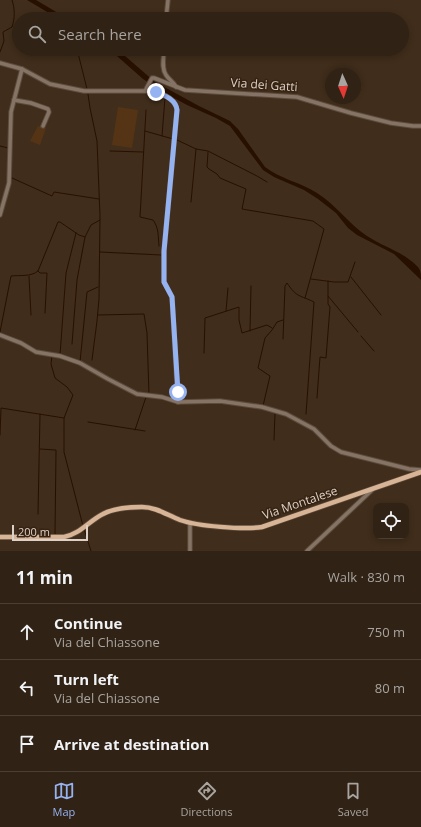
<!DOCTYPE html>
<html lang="en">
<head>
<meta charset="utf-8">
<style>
	:root { --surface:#302214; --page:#382a1d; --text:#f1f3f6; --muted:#a8a4a0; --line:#4b3f34; --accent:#95b2f1 }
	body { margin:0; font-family:"Open Sans",sans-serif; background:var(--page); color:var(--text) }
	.controls { position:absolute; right:12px; bottom:12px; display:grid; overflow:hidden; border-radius:8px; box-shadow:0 2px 6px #0003 }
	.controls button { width:36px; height:36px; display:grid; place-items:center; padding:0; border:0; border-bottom:1px solid var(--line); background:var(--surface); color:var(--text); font:20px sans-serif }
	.compass { position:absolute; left:325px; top:68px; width:36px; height:36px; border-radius:50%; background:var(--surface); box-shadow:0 2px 6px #0003; rotate:177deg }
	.scale { position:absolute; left:12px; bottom:10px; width:76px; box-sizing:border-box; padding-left:4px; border:2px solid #ddd0c6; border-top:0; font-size:11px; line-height:14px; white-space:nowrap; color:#ddd0c6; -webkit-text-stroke:3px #362312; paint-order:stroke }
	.stop { position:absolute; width:12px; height:12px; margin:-9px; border:3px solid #95b2f1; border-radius:50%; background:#fff }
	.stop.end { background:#95b2f1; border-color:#fff; box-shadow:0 1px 4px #0008 }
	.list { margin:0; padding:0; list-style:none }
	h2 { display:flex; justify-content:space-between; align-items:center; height:52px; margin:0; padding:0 16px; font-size:17px }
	h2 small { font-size:13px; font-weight:400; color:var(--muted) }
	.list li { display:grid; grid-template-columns:26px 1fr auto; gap:12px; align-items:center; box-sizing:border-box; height:56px; padding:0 16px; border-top:1px solid var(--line) }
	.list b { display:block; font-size:15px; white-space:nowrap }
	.list p { margin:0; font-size:13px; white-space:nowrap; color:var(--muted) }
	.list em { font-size:13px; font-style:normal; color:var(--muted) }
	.icon { flex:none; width:22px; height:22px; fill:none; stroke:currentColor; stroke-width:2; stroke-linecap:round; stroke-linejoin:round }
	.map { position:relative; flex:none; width:421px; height:551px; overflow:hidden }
	.search { position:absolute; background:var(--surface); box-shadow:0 2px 6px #0003; left:12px; right:12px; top:12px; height:44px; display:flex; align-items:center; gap:10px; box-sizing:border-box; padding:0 14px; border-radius:22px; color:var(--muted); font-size:15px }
	.sheet { height:220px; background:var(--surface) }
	nav { display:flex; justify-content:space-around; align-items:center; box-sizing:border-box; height:56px; border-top:1px solid var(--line); background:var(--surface); font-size:11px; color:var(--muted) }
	nav a { display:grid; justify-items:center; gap:2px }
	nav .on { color:var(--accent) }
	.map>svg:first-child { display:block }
</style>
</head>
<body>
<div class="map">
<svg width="421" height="551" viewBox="0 0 421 551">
	<rect width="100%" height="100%" fill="#402d1b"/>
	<!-- green -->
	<g fill="#553415">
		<polygon points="118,107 138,110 132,148 112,145"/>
		<polygon points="38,126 46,128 40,145 30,141"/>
	</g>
	<!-- water -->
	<g fill="#281000">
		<polygon points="27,0 36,0 68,19 59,19"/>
		<path d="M109,49H117L155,82L199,106L230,121L238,129L265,167C280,179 300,182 317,193C336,205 349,224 367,236C384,247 403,252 417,266C421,270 421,274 421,280L394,254L357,235L348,228L336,213L318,199L304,190L274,177L263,170L230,126L216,118L187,105L163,92L143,79Z"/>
	</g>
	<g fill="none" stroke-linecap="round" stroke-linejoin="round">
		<!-- stream -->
		<g stroke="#281000" stroke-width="1">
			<polyline points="77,49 87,89"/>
			<path d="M0,52L4,41L3,32L12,27C15,18 15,9 12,0"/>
			<polyline points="88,94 90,108 97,141 100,216 99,299 97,321 92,360"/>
			<path d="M146,110L140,217L153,220C159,228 158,236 159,246"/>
			<polyline points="145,131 173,139"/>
			<polyline points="162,136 165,98"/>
			<polyline points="175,139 196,149 208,151 257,176 267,182"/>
			<polyline points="0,146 8,148"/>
			<polyline points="110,151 143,152"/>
			<polyline points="208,152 207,167 209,169 217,174 220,178 246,189 242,209 313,221 324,229 305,298"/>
			<polyline points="12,178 52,196 54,192 99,199"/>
			<polyline points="191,202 196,149"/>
			<polyline points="100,252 161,255"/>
			<polyline points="38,271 40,273 47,273 45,313"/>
			<polyline points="29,276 31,315"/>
			<polyline points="351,277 381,315"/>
			<polyline points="311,279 334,282 348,282 355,262"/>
			<polyline points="328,296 358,332"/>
			<polyline points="226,311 228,288"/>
			<polyline points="98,315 144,314 147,333 149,395"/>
			<polyline points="250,331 251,286"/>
			<path d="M0,332L11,276C19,275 31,277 38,271L58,222H60L79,235L85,237"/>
			<polyline points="361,336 374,351"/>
			<path d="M283,339L285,286L287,283C297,298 300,295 314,302L306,414"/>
			<polyline points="72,344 77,280 85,237 91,225 100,220"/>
			<polyline points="204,353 205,318 239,307 239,320 242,333 267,325 272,328"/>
			<polyline points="60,355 66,273 76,233"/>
			<polyline points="52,356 51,364 55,378 67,387 73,395 64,418 64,452 83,526"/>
			<polyline points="80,362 87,292 98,287"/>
			<polyline points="317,398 320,357 326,358 330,307 328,304 328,281"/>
			<polyline points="263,406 270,376 258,368 265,338 272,330 277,322 283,320"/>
			<polyline points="263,409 269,411"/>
			<polyline points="88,422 145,431"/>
			<polyline points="135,430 146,397"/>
			<polyline points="0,435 1,408 64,418"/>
			<polyline points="274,440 275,413"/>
			<polyline points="40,449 56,450 55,535"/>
			<polyline points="38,514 40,414"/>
			<polyline points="84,529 91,551"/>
		</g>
		<defs>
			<g id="minor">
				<polyline points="166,19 168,0"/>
				<path d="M164,49C164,57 161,68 166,75C169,80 174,82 176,87"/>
				<polyline points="0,63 22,69 50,84 84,91 145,91 152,78 154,78 185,90 297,97 351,113 391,123 413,126 421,126"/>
				<path d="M145,91C157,91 175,96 177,110L164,251V282L172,297L173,313L178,402"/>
				<polyline points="14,100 31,103 48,109 49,112 43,126"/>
				<polyline points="0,215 9,183 11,112 22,69"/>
				<polyline points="0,335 21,343 36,352 60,356 80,363 108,379 137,394 162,397 178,402 220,401 262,407 286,414 314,429 331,446 341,452 409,469 421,470"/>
				<polyline points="190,551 190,523"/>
				<polyline points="307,551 372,490"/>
			</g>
			<path id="major" d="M0,537H64C80,534 89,521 103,514C114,508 130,507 142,507C156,507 167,515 180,520C197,526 244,530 262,527L421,472"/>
		</defs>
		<!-- minor casing -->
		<use href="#minor" stroke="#5c4a3a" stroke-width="5.5"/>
		<!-- major casing -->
		<use href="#major" stroke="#5c4a3a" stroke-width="6"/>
		<!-- minor -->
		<use href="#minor" stroke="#857365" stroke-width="3.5"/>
		<!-- major -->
		<use href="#major" stroke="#d8b496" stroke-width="4.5"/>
	</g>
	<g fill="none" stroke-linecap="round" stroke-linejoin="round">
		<!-- route -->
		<path stroke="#95b2f1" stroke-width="5" d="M156,92C166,96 176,100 177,110L164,251V282L172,297L178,392"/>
	</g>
	<g text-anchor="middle" stroke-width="3" stroke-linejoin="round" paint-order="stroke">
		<!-- street labels -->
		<g font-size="12" fill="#ddd0c6" stroke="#362312">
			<text transform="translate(264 85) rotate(4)" y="4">Via dei Gatti</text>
			<text transform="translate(300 503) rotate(-19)" y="4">Via Montalese</text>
		</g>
	</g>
</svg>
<div class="controls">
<button><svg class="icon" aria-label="locate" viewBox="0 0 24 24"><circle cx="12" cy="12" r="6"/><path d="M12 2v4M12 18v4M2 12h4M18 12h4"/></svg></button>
</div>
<svg class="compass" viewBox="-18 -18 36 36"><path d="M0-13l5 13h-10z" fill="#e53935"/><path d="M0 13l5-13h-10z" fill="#a8a4a0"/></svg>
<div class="scale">200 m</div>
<div class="stop" style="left:178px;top:392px"></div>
<div class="stop end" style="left:156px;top:92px"></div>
<div class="search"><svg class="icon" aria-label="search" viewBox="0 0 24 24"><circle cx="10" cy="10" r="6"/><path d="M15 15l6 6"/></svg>Search here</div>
</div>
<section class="sheet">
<h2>11 min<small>Walk · 830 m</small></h2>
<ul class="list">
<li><svg class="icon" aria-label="ahead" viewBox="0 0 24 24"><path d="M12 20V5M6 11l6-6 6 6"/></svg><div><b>Continue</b><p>Via del Chiassone</p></div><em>750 m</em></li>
<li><svg class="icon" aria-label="left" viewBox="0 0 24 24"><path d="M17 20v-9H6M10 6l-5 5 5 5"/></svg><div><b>Turn left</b><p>Via del Chiassone</p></div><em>80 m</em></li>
<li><svg class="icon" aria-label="arrive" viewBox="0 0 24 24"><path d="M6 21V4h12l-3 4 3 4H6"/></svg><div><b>Arrive at destination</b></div></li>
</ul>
</section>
<nav>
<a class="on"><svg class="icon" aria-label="map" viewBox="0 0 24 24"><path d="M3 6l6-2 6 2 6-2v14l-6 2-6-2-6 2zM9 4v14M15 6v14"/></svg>Map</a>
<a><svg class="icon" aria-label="directions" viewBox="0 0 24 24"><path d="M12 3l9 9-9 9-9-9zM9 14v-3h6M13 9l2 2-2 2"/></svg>Directions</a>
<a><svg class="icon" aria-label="saved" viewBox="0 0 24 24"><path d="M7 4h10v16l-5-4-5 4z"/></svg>Saved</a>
</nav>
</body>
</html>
